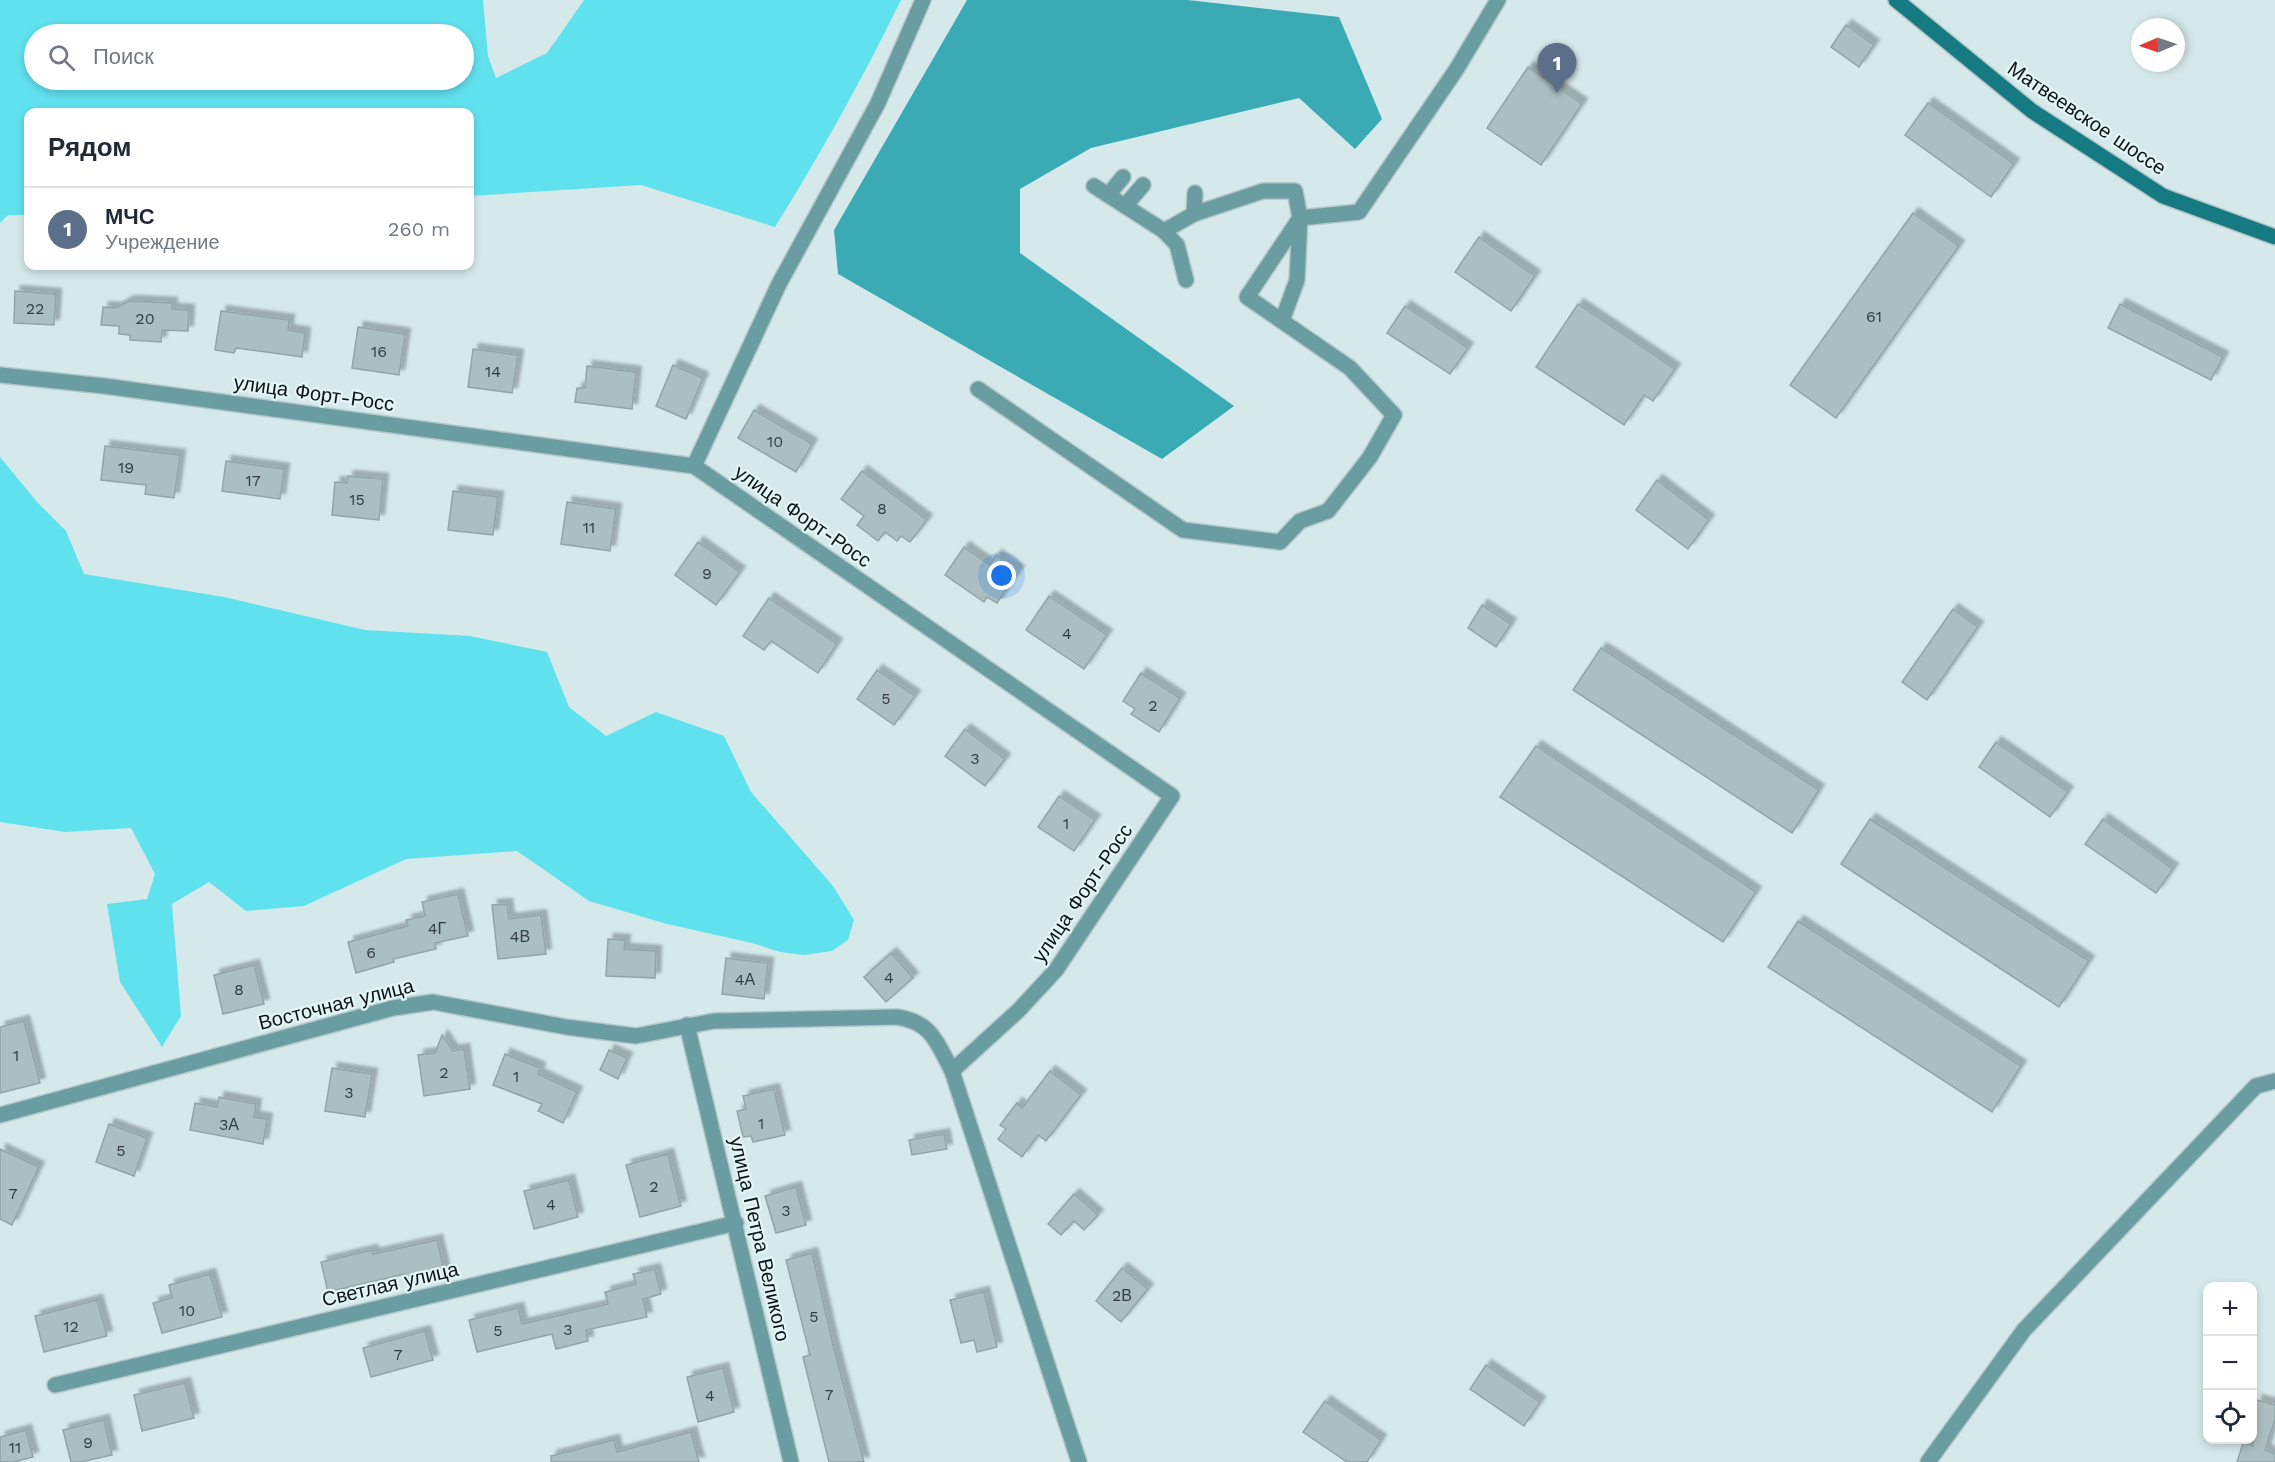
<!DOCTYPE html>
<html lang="ru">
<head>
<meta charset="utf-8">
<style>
	:root { --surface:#fff; --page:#f6f6f7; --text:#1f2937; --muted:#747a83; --line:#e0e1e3; --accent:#975524 }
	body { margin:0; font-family:"Work Sans",sans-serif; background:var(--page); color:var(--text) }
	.controls { position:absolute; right:18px; bottom:18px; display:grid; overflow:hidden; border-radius:12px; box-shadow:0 3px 9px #0003 }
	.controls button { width:54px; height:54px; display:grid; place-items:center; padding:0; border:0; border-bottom:2px solid var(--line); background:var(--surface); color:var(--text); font:30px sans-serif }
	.compass { position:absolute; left:2131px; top:18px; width:54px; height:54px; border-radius:50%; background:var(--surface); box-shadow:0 3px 9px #0003; rotate:268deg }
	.you { position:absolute; left:1002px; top:576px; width:21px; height:21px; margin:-15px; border:4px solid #fff; border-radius:50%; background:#1a73e8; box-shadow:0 0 0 9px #1a73e833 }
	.badge { display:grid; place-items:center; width:39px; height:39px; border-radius:50%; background:var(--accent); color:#fff; font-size:20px; font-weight:700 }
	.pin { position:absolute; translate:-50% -50px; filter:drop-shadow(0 2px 3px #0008) }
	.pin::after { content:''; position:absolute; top:32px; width:21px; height:18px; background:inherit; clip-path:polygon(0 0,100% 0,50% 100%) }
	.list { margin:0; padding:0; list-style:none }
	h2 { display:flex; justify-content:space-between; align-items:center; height:78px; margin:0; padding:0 24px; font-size:26px }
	h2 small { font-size:20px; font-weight:400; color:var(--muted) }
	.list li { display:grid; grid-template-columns:39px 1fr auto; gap:18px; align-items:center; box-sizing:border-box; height:84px; padding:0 24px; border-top:2px solid var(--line) }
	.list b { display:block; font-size:22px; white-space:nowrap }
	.list p { margin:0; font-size:20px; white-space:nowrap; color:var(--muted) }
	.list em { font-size:20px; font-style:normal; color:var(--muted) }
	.icon { flex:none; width:33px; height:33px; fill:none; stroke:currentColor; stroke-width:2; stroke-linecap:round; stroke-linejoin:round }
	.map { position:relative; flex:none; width:2275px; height:1462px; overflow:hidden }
	.search { position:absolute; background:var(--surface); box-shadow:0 3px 9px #0003; left:24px; top:24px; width:450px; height:66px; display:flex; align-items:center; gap:15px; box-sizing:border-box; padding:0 21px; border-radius:33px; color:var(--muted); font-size:22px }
	.panel { position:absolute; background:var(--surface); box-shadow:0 3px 9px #0003; left:24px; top:108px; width:450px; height:162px; border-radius:12px }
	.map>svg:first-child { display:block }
</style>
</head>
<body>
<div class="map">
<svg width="2275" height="1462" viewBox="0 0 2275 1462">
	<defs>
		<filter id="shadow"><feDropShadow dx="5.5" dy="-5.5" stdDeviation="1.5" flood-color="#0004"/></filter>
	</defs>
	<rect width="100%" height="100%" fill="#d5e9eb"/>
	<!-- green -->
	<g fill="#60e2ee" fill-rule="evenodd">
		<path d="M0,0H483L488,56L496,78L547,53L584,0H901C863,78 821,153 775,227L641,185L470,196V112H28V215H8L0,223ZM34,34H464V80H34Z"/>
		<polygon points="0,457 38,503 66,531 84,574 224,597 365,630 470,636 547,652 569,707 606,736 656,712 724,736 751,792 833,886 854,920 848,940 832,951 804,955 780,952 752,943 667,924 589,901 517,851 406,859 304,906 246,911 209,882 172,904 181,1016 162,1047 120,982 107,904 147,899 155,874 131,828 65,832 0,822"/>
	</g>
	<!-- water -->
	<polygon fill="#3aabb5" points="967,0 1188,0 1339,17 1382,119 1355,149 1299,98 1091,148 1020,189 1020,253 1234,406 1162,459 838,274 834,230"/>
	<!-- building -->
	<g fill="#abbec0" stroke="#92a5a6" stroke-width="1.5" filter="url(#shadow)">
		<polygon points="1846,25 1874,45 1859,67 1831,47"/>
		<polygon points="1528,67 1582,104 1541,165 1487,128"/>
		<polygon points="1928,103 2014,164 1991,197 1905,135"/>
		<polygon points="1913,213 1959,246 1836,418 1790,385"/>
		<polygon points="1479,237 1535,276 1511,311 1455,272"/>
		<polygon points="15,291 56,294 54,325 14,323"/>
		<polygon points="129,301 172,303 172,309 189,310 188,331 162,330 161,342 130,340 130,335 119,334 119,326 101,325 103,307 116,308"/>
		<polygon points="1578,304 1675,369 1653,401 1644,395 1624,425 1536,367"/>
		<polygon points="2120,304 2223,357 2211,380 2108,328"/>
		<polygon points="1405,306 1468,348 1450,374 1387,333"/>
		<polygon points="221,311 289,320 288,330 305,333 302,357 236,348 234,353 215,350"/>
		<polygon points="358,327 405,334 399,375 352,368"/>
		<polygon points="473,349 518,355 512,393 468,387"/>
		<polygon points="673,365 703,378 686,419 656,406"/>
		<polygon points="587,366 636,372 632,409 575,402 577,388 585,388"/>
		<polygon points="754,410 812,444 796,472 738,438"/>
		<polygon points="105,446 180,455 174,498 145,494 146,485 101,480"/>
		<polygon points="226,461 284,469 280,499 222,491"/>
		<polygon points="862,471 927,520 910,542 901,536 897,541 885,532 878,541 857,525 864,516 841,499"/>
		<polygon points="348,476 383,479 379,520 332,515 335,482 347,483"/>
		<polygon points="1657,480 1709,520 1688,549 1636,510"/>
		<polygon points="453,491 498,497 493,535 448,530"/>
		<polygon points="567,502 616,509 610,551 561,544"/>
		<polygon points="698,542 740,572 716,605 675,575"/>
		<polygon points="964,547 990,565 996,555 1019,571 997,603 987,597 984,602 945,575"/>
		<polygon points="1049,596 1107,635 1084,669 1026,630"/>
		<polygon points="769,598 837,644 818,673 771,641 764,650 743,636"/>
		<polygon points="1482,605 1511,624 1496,647 1468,628"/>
		<polygon points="1953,609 1978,627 1927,700 1902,682"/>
		<polygon points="1601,648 1819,790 1792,833 1573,690"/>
		<polygon points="877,670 915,696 894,725 857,699"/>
		<polygon points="1141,673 1180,698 1159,732 1131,714 1135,709 1123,701"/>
		<polygon points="965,729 1005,759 985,786 945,756"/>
		<polygon points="1996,742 2068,792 2050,817 1979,767"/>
		<polygon points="1536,746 1756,892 1723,942 1500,797"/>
		<polygon points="1059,796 1095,820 1074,851 1038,827"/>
		<polygon points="1870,819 2089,961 2059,1007 1841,864"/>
		<polygon points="2103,819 2173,869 2156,893 2085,844"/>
		<polygon points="458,894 468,936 435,943 436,949 393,959 394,962 356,973 348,942 408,926 406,920 425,916 422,902"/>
		<polygon points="507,904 509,919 541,915 546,954 498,959 492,905"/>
		<polygon points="1798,921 2021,1066 1992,1112 1768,967"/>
		<polygon points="608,939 625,940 624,949 656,951 655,978 606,976"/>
		<polygon points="891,953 913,978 886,1002 864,977"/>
		<polygon points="726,958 768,963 764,999 722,994"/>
		<polygon points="254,965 264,1004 223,1014 214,975"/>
		<polygon points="24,1021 40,1083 0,1093 0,1027"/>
		<polygon points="442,1035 453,1051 464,1049 470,1089 424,1096 418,1055 435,1053"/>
		<polygon points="609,1050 627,1058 618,1079 600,1070"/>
		<polygon points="505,1054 540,1068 538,1074 577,1092 563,1123 538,1111 542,1104 493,1085"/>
		<polygon points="332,1068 372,1074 365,1117 325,1111"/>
		<polygon points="1050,1071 1081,1095 1046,1141 1038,1135 1022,1157 998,1139 1006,1129 1000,1125 1017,1103 1022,1108"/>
		<polygon points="774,1089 785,1135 753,1142 751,1136 743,1137 737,1111 746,1109 743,1096"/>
		<polygon points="219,1097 256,1104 254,1117 267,1119 263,1144 190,1130 195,1103 217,1107"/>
		<polygon points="109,1124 147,1138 134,1176 96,1162"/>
		<polygon points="944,1134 947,1149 912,1155 909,1140"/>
		<polygon points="0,1149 39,1167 12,1225 0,1219"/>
		<polygon points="668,1154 681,1206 640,1217 626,1165"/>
		<polygon points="569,1180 578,1217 534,1229 524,1191"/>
		<polygon points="796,1187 806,1225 776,1233 765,1196"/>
		<polygon points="1074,1194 1098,1215 1084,1230 1074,1221 1061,1235 1048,1224"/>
		<polygon points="437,1240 445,1274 407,1283 405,1274 328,1292 321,1262 372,1250 373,1254"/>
		<polygon points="812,1253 834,1349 864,1462 829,1462 803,1357 810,1355 786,1260"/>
		<polygon points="1122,1268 1148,1289 1121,1322 1096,1301"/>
		<polygon points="655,1269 661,1294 643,1299 647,1317 586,1330 588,1341 556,1349 552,1334 477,1352 469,1320 518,1308 522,1324 608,1304 605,1292 636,1284 633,1274"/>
		<polygon points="210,1274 222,1317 162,1333 153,1303 172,1298 169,1285"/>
		<polygon points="984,1292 997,1347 977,1352 974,1340 961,1343 950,1300"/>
		<polygon points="97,1300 107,1336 44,1352 35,1316"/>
		<polygon points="425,1331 433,1360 371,1377 363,1348"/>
		<polygon points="1486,1365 1540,1402 1524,1426 1470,1389"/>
		<polygon points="723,1368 734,1412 698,1422 687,1377"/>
		<polygon points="185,1383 194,1418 142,1431 134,1395"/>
		<polygon points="2257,1400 2275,1405 2275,1419 2265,1450 2275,1454 2275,1462 2237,1462 2243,1443 2253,1446 2253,1416"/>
		<polygon points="1325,1401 1381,1440 1367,1462 1347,1462 1303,1432"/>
		<polygon points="104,1420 112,1455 81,1462 71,1462 63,1430"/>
		<polygon points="26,1430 33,1457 14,1462 0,1462 0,1437"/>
		<polygon points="691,1432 699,1462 551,1462 551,1456 614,1440 617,1452"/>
	</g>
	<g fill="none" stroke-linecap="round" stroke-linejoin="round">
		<defs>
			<g id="minor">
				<polyline points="1094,186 1164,231 1194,214 1263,191 1295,191 1300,218 1359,212 1456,70 1498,0"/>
				<polyline points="1108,195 1123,177"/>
				<polyline points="1125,206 1143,185"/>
				<polyline points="1194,214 1195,193"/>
				<polyline points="1164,231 1177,245 1186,280"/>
				<polyline points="1282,321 1297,280 1300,218"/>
				<polyline points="0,375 104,386 694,466 1172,796 1056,970 1019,1010 952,1071"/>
				<polyline points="978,389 1183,530 1280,542 1300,521 1328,511 1370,457 1394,415 1350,368 1247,297 1300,218"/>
				<polyline points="694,466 779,284 878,103 923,0"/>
				<polyline points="687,1025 791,1462"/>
				<path d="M0,1115L393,1008L433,1002L566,1027L636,1036L714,1021L897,1017C932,1022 937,1043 952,1071L1079,1462"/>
				<polyline points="55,1385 736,1223"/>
				<polyline points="1928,1462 2024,1330 2256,1086 2275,1081"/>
			</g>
			<polyline id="secondary" points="1896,0 2032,111 2163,196 2275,237"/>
		</defs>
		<!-- minor casing -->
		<use href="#minor" stroke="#b5c7c9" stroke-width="18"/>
		<!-- secondary casing -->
		<use href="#secondary" stroke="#b5c7c9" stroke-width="18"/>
		<!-- minor -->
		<use href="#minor" stroke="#699da2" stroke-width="15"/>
		<!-- secondary -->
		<use href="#secondary" stroke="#167a82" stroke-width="15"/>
	</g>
	<g text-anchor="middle" stroke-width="4.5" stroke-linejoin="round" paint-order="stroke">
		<!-- number labels -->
		<g font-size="16" fill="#343e40">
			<text x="35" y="314">22</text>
			<text x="1874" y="322">61</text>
			<text x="145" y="324">20</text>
			<text x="379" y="357">16</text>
			<text x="493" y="377">14</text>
			<text x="775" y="447">10</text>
			<text x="126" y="473">19</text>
			<text x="253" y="486">17</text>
			<text x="357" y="505">15</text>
			<text x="882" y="514">8</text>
			<text x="589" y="533">11</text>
			<text x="707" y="579">9</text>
			<text x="1067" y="639">4</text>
			<text x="886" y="704">5</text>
			<text x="1153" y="711">2</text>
			<text x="975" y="764">3</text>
			<text x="1066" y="829">1</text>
			<text x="437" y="934">4Г</text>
			<text x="520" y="942">4В</text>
			<text x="371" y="958">6</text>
			<text x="889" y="983">4</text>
			<text x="745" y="985">4А</text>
			<text x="239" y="995">8</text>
			<text x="16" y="1061">1</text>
			<text x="444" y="1078">2</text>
			<text x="516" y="1082">1</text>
			<text x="349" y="1098">3</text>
			<text x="761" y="1129">1</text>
			<text x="229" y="1130">3А</text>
			<text x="121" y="1156">5</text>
			<text x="654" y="1192">2</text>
			<text x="13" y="1199">7</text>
			<text x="551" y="1210">4</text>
			<text x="786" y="1216">3</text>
			<text x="1122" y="1301">2В</text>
			<text x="187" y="1316">10</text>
			<text x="814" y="1322">5</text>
			<text x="71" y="1332">12</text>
			<text x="568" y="1335">3</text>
			<text x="498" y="1336">5</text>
			<text x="398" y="1360">7</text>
			<text x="829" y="1400">7</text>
			<text x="710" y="1401">4</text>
			<text x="88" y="1448">9</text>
			<text x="15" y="1453">11</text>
		</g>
		<!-- street labels -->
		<g font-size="20" fill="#0d1415" stroke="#e2f6f8">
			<text transform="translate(2087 118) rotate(34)" y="7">Матвеевское шоссе</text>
			<text transform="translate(314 393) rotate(8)" y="7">улица Форт-Росс</text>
			<text transform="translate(803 516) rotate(35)" y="7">улица Форт-Росс</text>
			<text transform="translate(1082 893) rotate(-56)" y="7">улица Форт-Росс</text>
			<text transform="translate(336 1004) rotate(-14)" y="7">Восточная улица</text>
			<text transform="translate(760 1239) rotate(77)" y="7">улица Петра Великого</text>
			<text transform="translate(390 1284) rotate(-13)" y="7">Светлая улица</text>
		</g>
	</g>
</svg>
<div class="controls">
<button>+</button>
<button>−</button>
<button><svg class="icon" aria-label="locate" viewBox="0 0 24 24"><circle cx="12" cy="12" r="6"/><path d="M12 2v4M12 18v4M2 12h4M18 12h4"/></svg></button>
</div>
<svg class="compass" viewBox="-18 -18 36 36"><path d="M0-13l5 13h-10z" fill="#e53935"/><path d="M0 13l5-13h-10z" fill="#747a83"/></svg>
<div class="you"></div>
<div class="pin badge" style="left:1557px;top:93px;background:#5c6f8a">1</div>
<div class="search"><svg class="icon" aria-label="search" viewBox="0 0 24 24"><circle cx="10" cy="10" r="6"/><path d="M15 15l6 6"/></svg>Поиск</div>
<section class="panel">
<h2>Рядом<small></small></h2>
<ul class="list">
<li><span class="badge" style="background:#5c6f8a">1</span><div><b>МЧС</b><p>Учреждение</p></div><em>260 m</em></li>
</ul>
</section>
</div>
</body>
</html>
